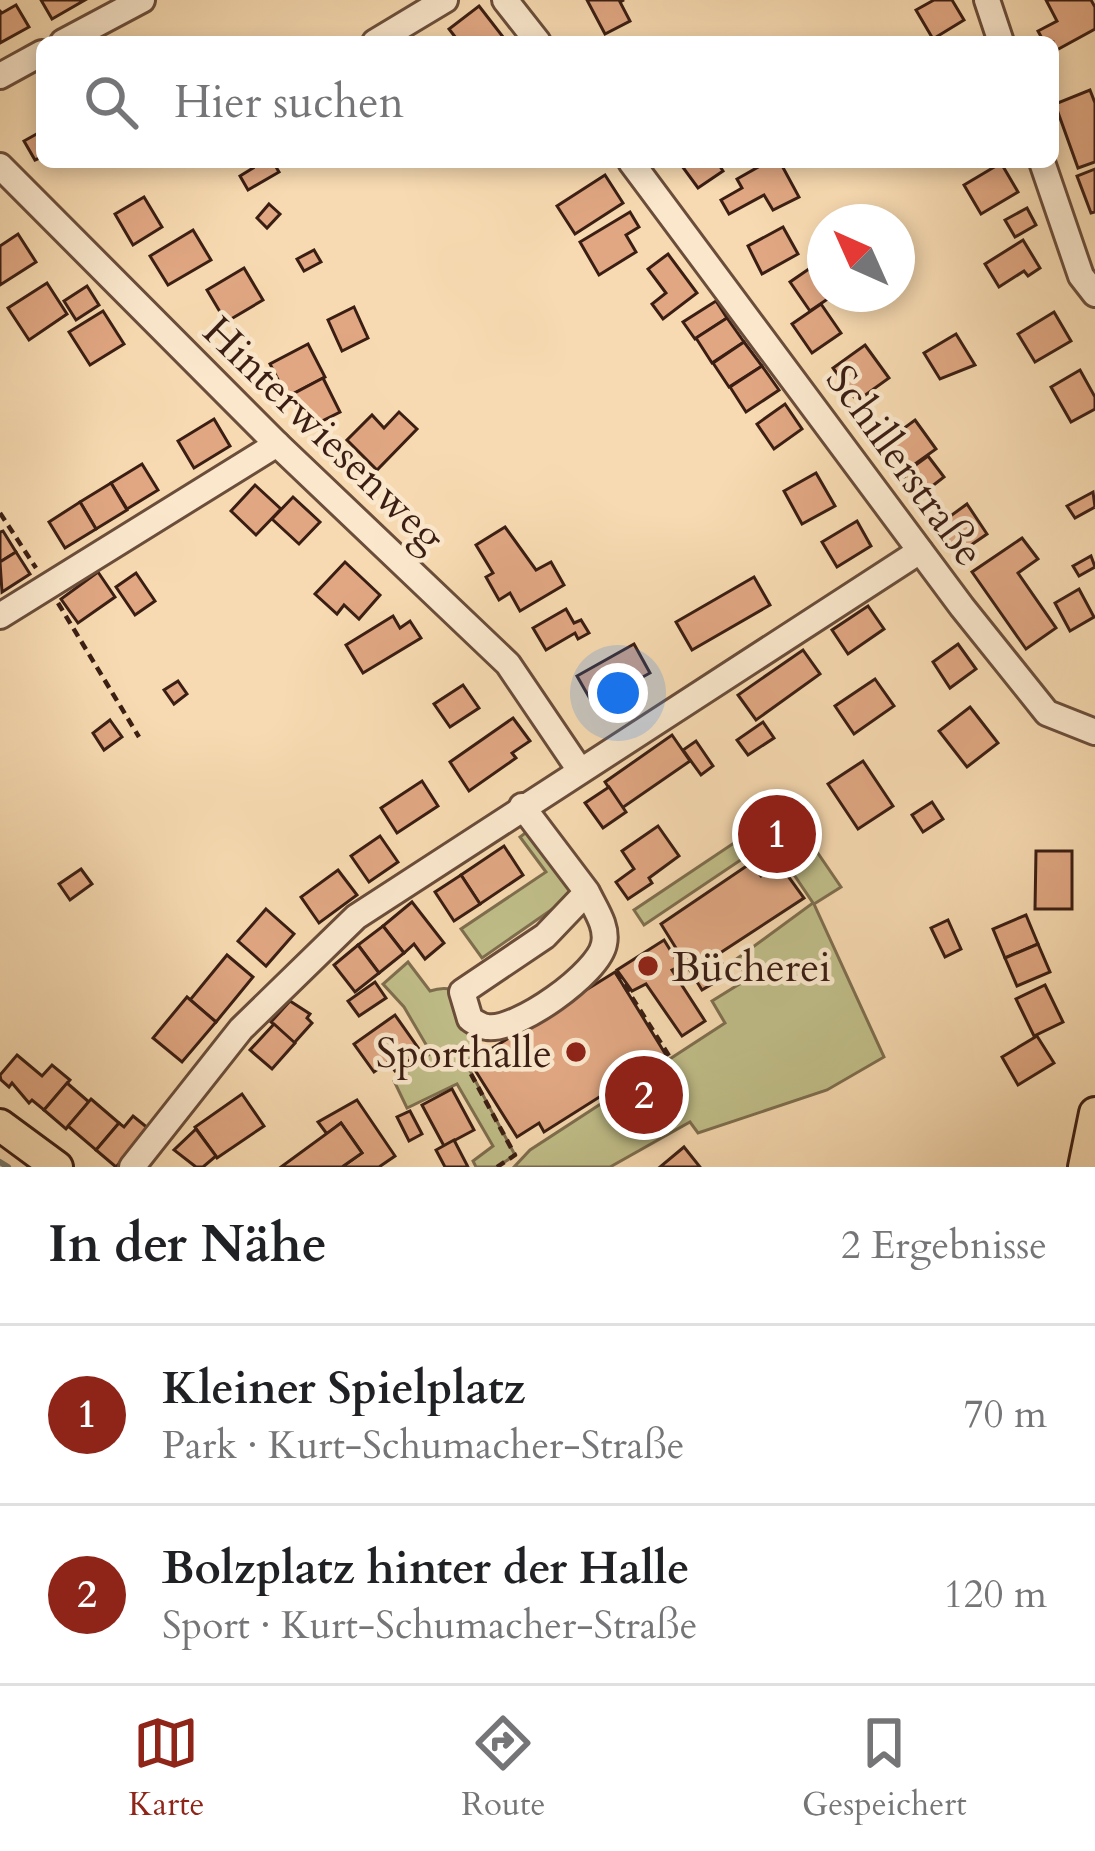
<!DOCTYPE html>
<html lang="de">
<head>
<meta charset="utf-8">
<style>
	:root { --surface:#fff; --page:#f2f2f2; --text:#202124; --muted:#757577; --line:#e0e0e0; --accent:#8f2418 }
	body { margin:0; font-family:Cardo,serif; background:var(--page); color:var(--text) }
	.compass { position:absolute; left:807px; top:204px; width:108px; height:108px; border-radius:50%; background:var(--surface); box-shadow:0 6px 18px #0003; rotate:315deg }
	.you { position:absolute; left:618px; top:693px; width:42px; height:42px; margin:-30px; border:9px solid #fff; border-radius:50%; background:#1a73e8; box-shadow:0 0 0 18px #1a73e833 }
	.badge { display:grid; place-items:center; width:78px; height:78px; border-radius:50%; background:var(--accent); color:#fff; font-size:39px; font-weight:700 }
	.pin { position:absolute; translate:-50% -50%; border:6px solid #fff; box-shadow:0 3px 12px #0006 }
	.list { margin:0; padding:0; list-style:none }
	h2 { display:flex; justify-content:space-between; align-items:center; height:156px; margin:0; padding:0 48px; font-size:51px }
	h2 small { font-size:39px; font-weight:400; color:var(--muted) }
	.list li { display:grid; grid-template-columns:78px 1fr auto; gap:36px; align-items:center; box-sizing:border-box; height:180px; padding:0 48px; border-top:3px solid var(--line) }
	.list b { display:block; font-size:45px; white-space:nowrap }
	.list p { margin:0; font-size:39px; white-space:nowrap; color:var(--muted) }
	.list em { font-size:39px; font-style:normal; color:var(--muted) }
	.icon { flex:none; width:66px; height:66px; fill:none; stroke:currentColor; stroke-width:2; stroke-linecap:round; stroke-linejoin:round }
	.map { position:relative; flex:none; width:1095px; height:1167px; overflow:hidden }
	.search { position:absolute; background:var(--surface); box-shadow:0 6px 18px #0003; left:36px; right:36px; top:36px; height:132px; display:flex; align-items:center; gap:30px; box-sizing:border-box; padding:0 42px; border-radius:18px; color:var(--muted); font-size:45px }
	.sheet { height:516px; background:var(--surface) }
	nav { display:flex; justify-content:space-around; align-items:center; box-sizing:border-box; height:168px; border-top:3px solid var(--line); background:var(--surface); font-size:33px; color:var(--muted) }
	nav a { display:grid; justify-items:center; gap:6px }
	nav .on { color:var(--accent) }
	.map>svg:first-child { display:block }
</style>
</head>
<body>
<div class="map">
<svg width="1095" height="1167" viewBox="0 0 1095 1167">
	<rect width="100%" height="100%" fill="#f7dab1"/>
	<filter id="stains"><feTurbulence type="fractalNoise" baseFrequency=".00167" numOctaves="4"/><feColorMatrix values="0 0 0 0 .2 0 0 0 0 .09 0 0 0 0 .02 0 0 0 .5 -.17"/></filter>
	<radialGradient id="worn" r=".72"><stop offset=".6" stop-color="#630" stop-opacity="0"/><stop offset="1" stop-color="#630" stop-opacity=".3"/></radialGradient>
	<!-- green -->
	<g fill="#c0be89" stroke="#7e6e4e" stroke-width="3">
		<polygon points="790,795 818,837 811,843 841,887 814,904 884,1057 827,1090 698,1133 690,1122 610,1167 514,1167 530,1150 725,1023 712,1001 749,978 735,960 813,903 784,860 764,871 751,853 644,925 634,910 740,839 736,830"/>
		<polygon points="532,828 577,892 482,958 461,929 546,872 520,837"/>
		<path d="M408,962L430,991C461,980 471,1005 486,1027L467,1065L515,1155L497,1167H476L473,1161L493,1146L457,1084L407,1108L394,1081L431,1053L404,1007L383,984Z"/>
	</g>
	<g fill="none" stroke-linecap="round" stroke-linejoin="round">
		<!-- stream -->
		<polyline stroke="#767c6f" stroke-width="6" points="0,1162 8,1167"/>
	</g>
	<!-- building -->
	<g fill="#e0a782" stroke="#3b1e13" stroke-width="3">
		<polygon points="41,0 85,0 52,19"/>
		<polygon points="587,0 624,0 620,2 630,21 605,34"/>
		<polygon points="934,0 952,0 964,20 933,39 916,10"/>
		<polygon points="1046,0 1091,0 1095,7 1095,29 1053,52 1053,42 1044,42 1038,31 1057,21"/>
		<polygon points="16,5 29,27 0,43 0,11 2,13"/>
		<polygon points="479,6 507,42 459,42 449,29"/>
		<polygon points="1090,90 1095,103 1095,162 1078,168 1055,104"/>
		<polygon points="42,131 42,157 35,160 24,141"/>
		<polygon points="249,162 273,162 279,172 248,190 240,176 253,168"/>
		<polygon points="679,162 717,162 723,171 698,188"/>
		<polygon points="767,162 780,162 799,197 773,210 764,195 729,214 721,200 742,188 737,179"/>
		<polygon points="1001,163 1018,192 981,214 964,185"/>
		<polygon points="1095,169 1095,212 1091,213 1077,176"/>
		<polygon points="605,175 623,203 575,234 557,206"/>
		<polygon points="144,197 162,227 133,245 115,214"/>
		<polygon points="269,204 280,214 267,228 257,218"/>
		<polygon points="1027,208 1036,225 1015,237 1005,220"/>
		<polygon points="630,212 639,227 626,235 636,252 599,275 580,242"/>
		<polygon points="783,227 798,254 762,274 748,246"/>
		<polygon points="193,230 211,260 168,285 150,256"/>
		<polygon points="18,234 36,262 0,285 0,246"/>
		<polygon points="1023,240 1040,268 1028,276 1024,271 999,287 985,264"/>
		<polygon points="314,250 321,262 304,271 297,259"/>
		<polygon points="668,254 697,293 663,319 652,304 666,293 648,269"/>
		<polygon points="819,262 825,271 825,294 835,294 810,311 790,282"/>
		<polygon points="244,268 263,300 226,322 207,290"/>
		<polygon points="47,283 67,314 29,340 8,308"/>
		<polygon points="87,286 99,305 76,320 64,301"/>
		<polygon points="716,301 727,318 695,339 683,322"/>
		<polygon points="821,304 841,333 812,353 792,324"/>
		<polygon points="354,307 368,338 342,351 328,320"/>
		<polygon points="103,311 124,344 90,365 69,332"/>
		<polygon points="1054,312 1071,341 1035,362 1018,334"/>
		<polygon points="727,318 744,342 712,363 696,338"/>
		<polygon points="956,334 975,365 940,379 924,353"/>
		<polygon points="744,342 762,366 729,387 713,363"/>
		<polygon points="308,344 325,377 287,397 270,364"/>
		<polygon points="865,345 889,378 857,401 833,368"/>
		<polygon points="762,366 779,390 746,412 730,387"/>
		<polygon points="1080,370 1095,397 1095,409 1071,422 1051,387"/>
		<polygon points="323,378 340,412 308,428 291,395"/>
		<polygon points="785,404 802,429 774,449 757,424"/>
		<polygon points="399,412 417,429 377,470 347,440 372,415 384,428"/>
		<polygon points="214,419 230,446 194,468 178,441"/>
		<polygon points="915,420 936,449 901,474 880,446"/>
		<polygon points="928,456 944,477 918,497 902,475"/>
		<polygon points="142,464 158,490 127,509 111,483"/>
		<polygon points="816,473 835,506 802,524 784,491"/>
		<polygon points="111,483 127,510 96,529 80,502"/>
		<polygon points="255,485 281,509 256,535 231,511"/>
		<polygon points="1093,492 1095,507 1075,518 1067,506"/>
		<polygon points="293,497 320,522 299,544 272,519"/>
		<polygon points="80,502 96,529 65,548 49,522"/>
		<polygon points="967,504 987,534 958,554 938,525"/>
		<polygon points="857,521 871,546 837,567 822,542"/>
		<polygon points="505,527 536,570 551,562 564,585 520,611 510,593 499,600 486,577 493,573 476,545"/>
		<polygon points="3,531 16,552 0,562 0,532"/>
		<polygon points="1022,538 1038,559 1018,573 1056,628 1026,649 972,572"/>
		<polygon points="16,552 30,574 2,592 0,562"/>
		<polygon points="1091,556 1095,567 1079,576 1073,566"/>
		<polygon points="345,562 380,595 359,619 344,605 337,614 315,594"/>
		<polygon points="98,572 115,597 78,623 61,599"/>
		<polygon points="136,573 155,601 135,615 116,587"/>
		<polygon points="754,577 770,605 692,650 676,622"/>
		<polygon points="1079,589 1094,617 1070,631 1055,603"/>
		<polygon points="868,606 884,629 848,654 832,630"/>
		<polygon points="566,609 574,623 581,620 589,633 578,639 575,633 546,650 533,628"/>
		<polygon points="393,616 400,628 410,621 421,638 363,673 346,645"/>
		<polygon points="634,644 650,673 593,704 577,676"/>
		<polygon points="958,644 976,669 950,688 933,662"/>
		<polygon points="803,650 820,674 756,720 738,695"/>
		<polygon points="875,679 894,706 854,734 835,706"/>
		<polygon points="178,681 187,694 174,704 164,690"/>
		<polygon points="463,685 479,708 450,727 434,704"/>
		<polygon points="970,707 998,743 967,767 939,731"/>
		<polygon points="513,718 530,741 512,753 516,758 469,791 450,762"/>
		<polygon points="110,720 122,737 104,750 93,733"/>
		<polygon points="763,722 774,738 748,755 737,740"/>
		<polygon points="672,735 690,761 622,808 605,782"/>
		<polygon points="696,741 713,766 701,775 683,750"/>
		<polygon points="863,761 893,806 858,829 828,784"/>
		<polygon points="422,781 438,806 397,833 381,808"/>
		<polygon points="609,787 626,812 603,828 585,803"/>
		<polygon points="932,802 943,819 923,832 912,815"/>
		<polygon points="658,826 679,856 649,878 652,883 628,899 616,882 634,869 622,851"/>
		<polygon points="380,836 398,862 369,882 351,856"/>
		<polygon points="504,846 523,875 480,904 461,875"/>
		<polygon points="1036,851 1072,851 1072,909 1035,909"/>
		<polygon points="751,863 761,876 780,865 804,898 717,955 729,974 702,990 661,924"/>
		<polygon points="81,869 92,884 70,900 59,884"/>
		<polygon points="338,870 357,895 319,923 301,897"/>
		<polygon points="461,875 480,904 454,921 435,892"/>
		<polygon points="412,902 444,943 425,959 414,944 404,953 383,926"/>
		<polygon points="266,909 294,934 266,966 238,941"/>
		<polygon points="1026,915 1038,944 1005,958 993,929"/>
		<polygon points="948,920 961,949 945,957 931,928"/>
		<polygon points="383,926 404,953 379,973 358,945"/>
		<polygon points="664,940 680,966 672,970 705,1021 682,1036 646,984 632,991 617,970"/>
		<polygon points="1038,944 1050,972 1017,986 1005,958"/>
		<polygon points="358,945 379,973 355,992 334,965"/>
		<polygon points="227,955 253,977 216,1022 190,1000"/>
		<polygon points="615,972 666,1055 544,1132 539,1123 517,1137 470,1062"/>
		<polygon points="375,982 386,998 359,1016 348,1001"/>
		<polygon points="1045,985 1063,1022 1034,1036 1016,999"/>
		<polygon points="187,997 216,1022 182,1062 153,1038"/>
		<polygon points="290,1001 310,1014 307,1018 312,1023 294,1043 271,1022"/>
		<polygon points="395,1015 421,1052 395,1071 388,1062 374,1072 354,1044"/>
		<polygon points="274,1024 295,1043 272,1069 250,1050"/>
		<polygon points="1037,1036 1054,1063 1018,1085 1002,1057"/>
		<polygon points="17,1055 42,1076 52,1065 70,1080 44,1110 32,1100 29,1103 12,1083 9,1087 1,1080 0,1075"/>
		<polygon points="67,1083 89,1102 66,1129 44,1110"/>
		<polygon points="452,1089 474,1130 444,1146 422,1105"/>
		<polygon points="242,1094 264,1126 217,1158 195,1127"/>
		<polygon points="91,1099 119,1123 96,1150 68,1126"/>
		<polygon points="357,1100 395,1156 379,1167 342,1167 362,1153 341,1123 327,1134 318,1122"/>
		<polygon points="410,1111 422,1134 409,1141 397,1117"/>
		<polygon points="133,1116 149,1129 116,1167 96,1150 119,1123 124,1127"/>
		<polygon points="341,1123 362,1153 342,1167 281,1167"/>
		<polygon points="196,1129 216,1156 203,1167 196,1167 174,1150"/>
		<polygon points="454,1140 468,1167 445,1167 436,1150"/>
		<polygon points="684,1147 700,1167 660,1167"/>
	</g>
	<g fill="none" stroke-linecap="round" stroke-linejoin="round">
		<defs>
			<g id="minor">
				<polyline points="505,0 538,42"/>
				<polyline points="987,0 1001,42"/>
				<polyline points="63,42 142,0"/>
				<polyline points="375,42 445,0"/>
				<polyline points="0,76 42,53"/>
				<polyline points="631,162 962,607 1047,713 1095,732"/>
				<polyline points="1042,162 1081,276 1095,294"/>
				<polyline points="0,166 277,444 508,664 579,769"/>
				<polyline points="0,616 277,444"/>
				<path d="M522,806L587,892L545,936L462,992L470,1019C475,1022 480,1026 487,1027C516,1032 599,973 604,944C608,926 595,909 587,892"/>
				<polyline points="132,1167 241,1029 356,917 920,551"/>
			</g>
			<g id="major">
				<polyline points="0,1125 57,1167"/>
				<polyline points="1084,1167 1095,1113"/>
			</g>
		</defs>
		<!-- minor casing -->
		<use href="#minor" stroke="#6a4d3a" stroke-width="30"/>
		<!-- major casing -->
		<use href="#major" stroke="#3b1e13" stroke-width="36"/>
		<!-- path -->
		<g stroke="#3b1e13" stroke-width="4.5" stroke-dasharray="9 6" stroke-linecap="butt">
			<polyline points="0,513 36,568"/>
			<polyline points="58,603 139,737"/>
			<polyline points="616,972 671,1059"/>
			<polyline points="476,1048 466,1065 515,1155 497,1167"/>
		</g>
		<!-- minor -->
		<use href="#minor" stroke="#fae7cc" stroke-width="24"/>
		<!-- major -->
		<use href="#major" stroke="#f7dab1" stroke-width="30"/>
	</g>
	<!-- markers -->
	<g fill="#8f2418" stroke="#fae7cc" stroke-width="4.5">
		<circle cx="648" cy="966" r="12"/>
		<circle cx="576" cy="1052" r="12"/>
	</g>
	<g text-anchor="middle" stroke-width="9" stroke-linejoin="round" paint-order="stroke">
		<!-- street labels -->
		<g font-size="42" fill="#3b1e13" stroke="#fae7cc">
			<text transform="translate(325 433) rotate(44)" y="15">Hinterwiesenweg</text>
			<text transform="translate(906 465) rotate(54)" y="15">Schillerstraße</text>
		</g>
		<!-- poi labels -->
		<g font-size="42" fill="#3b1e13" stroke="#fae7cc" text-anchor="start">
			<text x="672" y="981">Bücherei</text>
			<text x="552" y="1067" text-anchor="end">Sporthalle</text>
		</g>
	</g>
	<rect width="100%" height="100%" filter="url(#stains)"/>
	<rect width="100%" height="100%" fill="url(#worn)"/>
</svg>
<svg class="compass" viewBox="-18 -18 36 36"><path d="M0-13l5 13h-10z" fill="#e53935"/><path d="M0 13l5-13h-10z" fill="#757577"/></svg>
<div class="you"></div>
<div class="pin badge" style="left:777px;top:834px">1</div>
<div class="pin badge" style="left:644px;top:1095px">2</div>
<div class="search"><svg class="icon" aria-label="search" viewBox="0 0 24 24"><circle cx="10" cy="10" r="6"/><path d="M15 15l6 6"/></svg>Hier suchen</div>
</div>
<section class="sheet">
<h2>In der Nähe<small>2 Ergebnisse</small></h2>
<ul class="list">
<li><span class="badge">1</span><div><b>Kleiner Spielplatz</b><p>Park · Kurt-Schumacher-Straße</p></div><em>70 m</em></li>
<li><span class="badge">2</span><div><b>Bolzplatz hinter der Halle</b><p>Sport · Kurt-Schumacher-Straße</p></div><em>120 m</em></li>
</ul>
</section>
<nav>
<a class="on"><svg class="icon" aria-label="map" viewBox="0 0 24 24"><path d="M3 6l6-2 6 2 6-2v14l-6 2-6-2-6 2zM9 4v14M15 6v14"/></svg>Karte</a>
<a><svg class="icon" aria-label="directions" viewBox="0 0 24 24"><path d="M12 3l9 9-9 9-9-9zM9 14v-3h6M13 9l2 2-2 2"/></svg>Route</a>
<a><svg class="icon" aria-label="saved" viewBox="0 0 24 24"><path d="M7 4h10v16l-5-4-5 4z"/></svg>Gespeichert</a>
</nav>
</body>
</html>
